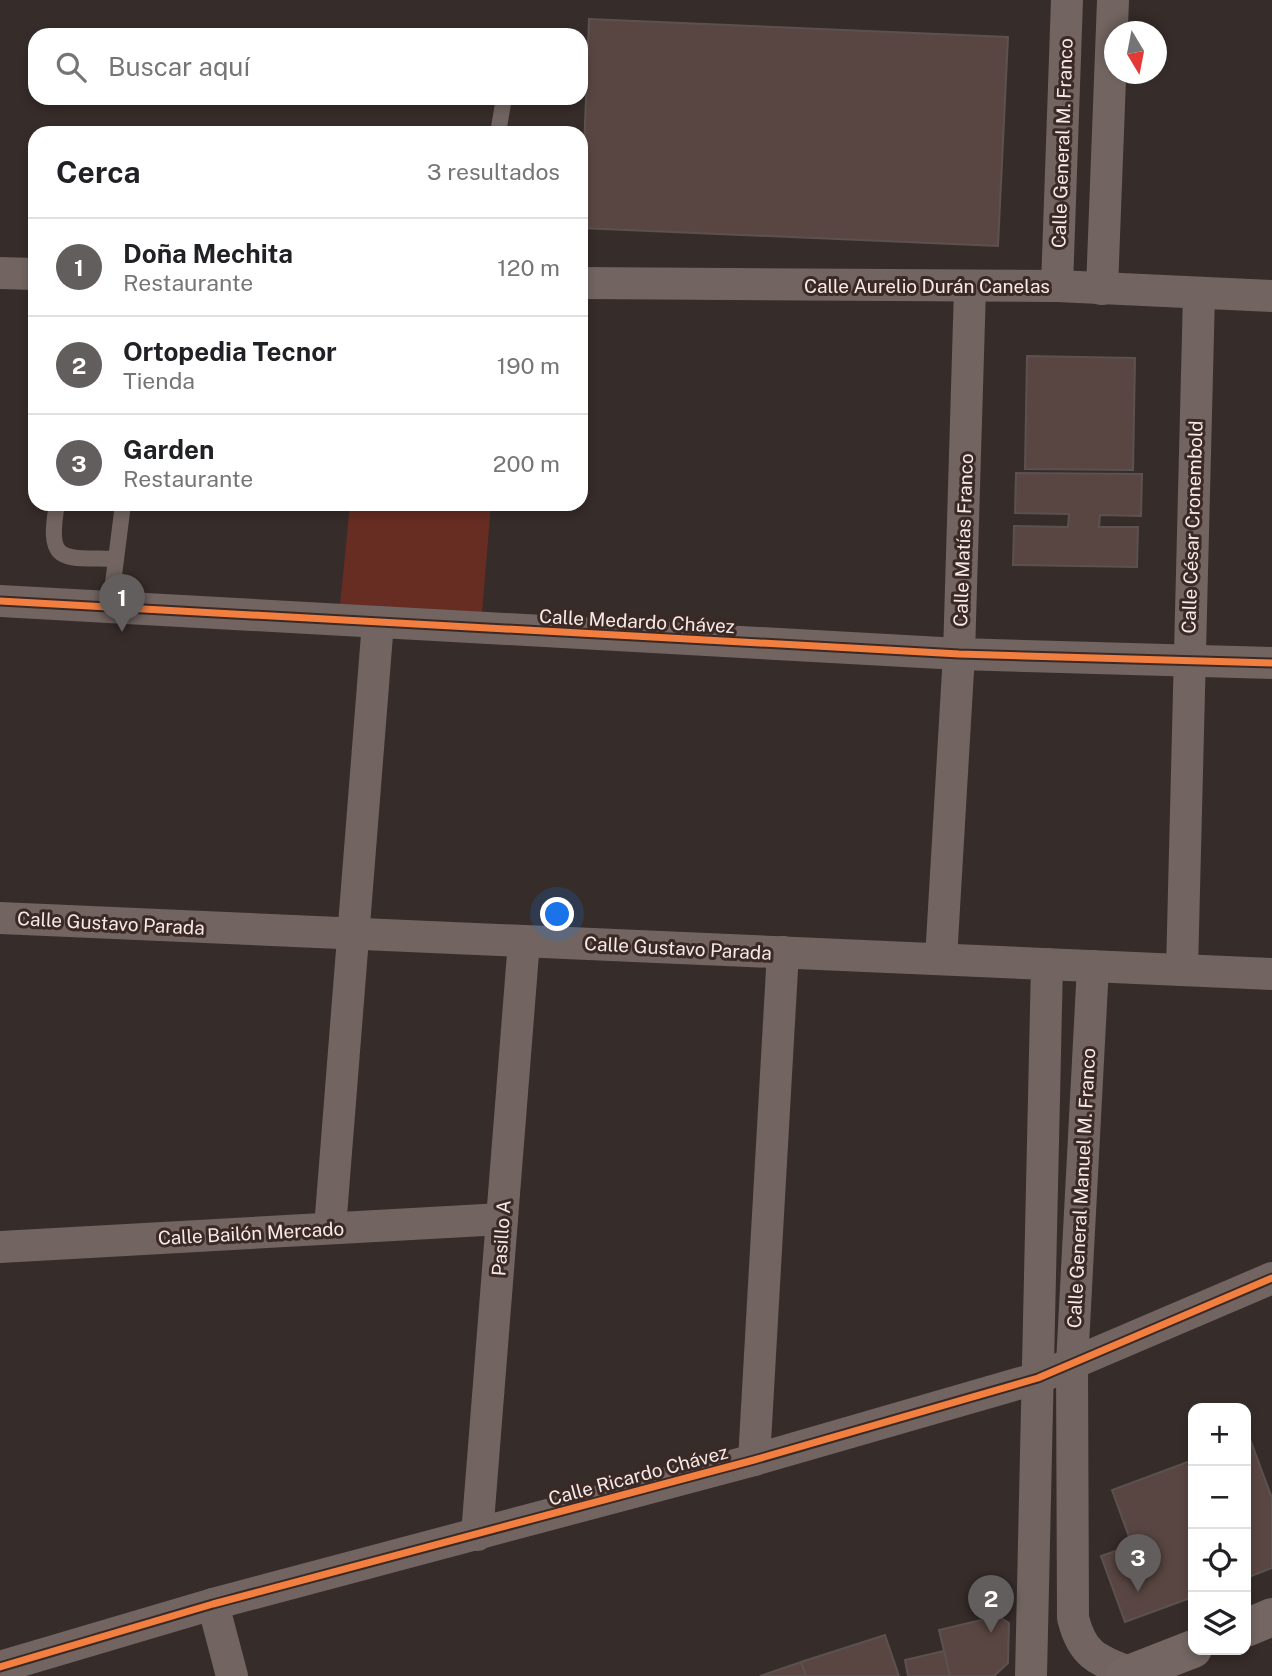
<!DOCTYPE html>
<html lang="es">
<head>
<meta charset="utf-8">
<style>
	:root { --surface:#fff; --page:#f2f2f2; --text:#202124; --muted:#757577; --line:#e0e0e0; --accent:#625e5e }
	body { margin:0; font-family:"Public Sans",sans-serif; background:var(--page); color:var(--text) }
	.controls { position:absolute; right:21px; bottom:21px; display:grid; overflow:hidden; border-radius:14px; box-shadow:0 4px 10px #0003 }
	.controls button { width:63px; height:63px; display:grid; place-items:center; padding:0; border:0; border-bottom:2px solid var(--line); background:var(--surface); color:var(--text); font:35px sans-serif }
	.compass { position:absolute; left:1104px; top:21px; width:63px; height:63px; border-radius:50%; background:var(--surface); box-shadow:0 4px 10px #0003; rotate:170deg }
	.you { position:absolute; left:558px; top:915px; width:24px; height:24px; margin:-18px; border:5px solid #fff; border-radius:50%; background:#1a73e8; box-shadow:0 0 0 10px #1a73e833 }
	.badge { display:grid; place-items:center; width:46px; height:46px; border-radius:50%; background:var(--accent); color:#fff; font-size:23px; font-weight:700 }
	.pin { position:absolute; translate:-50% -58px; filter:drop-shadow(0 2px 4px #0008) }
	.pin::after { content:''; position:absolute; top:37px; width:24px; height:21px; background:inherit; clip-path:polygon(0 0,100% 0,50% 100%) }
	.list { margin:0; padding:0; list-style:none }
	h2 { display:flex; justify-content:space-between; align-items:center; height:91px; margin:0; padding:0 28px; font-size:30px }
	h2 small { font-size:23px; font-weight:400; color:var(--muted) }
	.list li { display:grid; grid-template-columns:46px 1fr auto; gap:21px; align-items:center; box-sizing:border-box; height:98px; padding:0 28px; border-top:2px solid var(--line) }
	.list b { display:block; font-size:26px; white-space:nowrap }
	.list p { margin:0; font-size:23px; white-space:nowrap; color:var(--muted) }
	.list em { font-size:23px; font-style:normal; color:var(--muted) }
	.icon { flex:none; width:38px; height:38px; fill:none; stroke:currentColor; stroke-width:2; stroke-linecap:round; stroke-linejoin:round }
	.map { position:relative; flex:none; width:1272px; height:1676px; overflow:hidden }
	.search { position:absolute; background:var(--surface); box-shadow:0 4px 10px #0003; left:28px; top:28px; width:560px; height:77px; display:flex; align-items:center; gap:18px; box-sizing:border-box; padding:0 24px; border-radius:21px; color:var(--muted); font-size:26px }
	.panel { position:absolute; background:var(--surface); box-shadow:0 4px 10px #0003; left:28px; top:126px; width:560px; height:385px; border-radius:21px }
	.map>svg:first-child { display:block }
</style>
</head>
<body>
<div class="map">
<svg width="1272" height="1676" viewBox="0 0 1272 1676">
	<rect width="100%" height="100%" fill="#362c2a"/>
	<!-- green -->
	<polygon fill="#672d23" points="350,504 491,504 482,613 340,606"/>
	<!-- building -->
	<g fill="#594642" stroke="#5b5250" stroke-width="2">
		<polygon points="589,19 1008,37 998,246 581,228"/>
		<polygon points="1027,356 1135,358 1133,470 1025,469"/>
		<polygon points="1016,473 1142,474 1141,516 1100,515 1099,527 1138,527 1137,567 1013,565 1014,526 1068,527 1069,514 1015,513"/>
		<polygon points="1250,1439 1272,1498 1272,1568 1246,1578 1246,1440"/>
		<polygon points="1193,1460 1193,1597 1125,1622 1101,1556 1132,1545 1112,1490"/>
		<polygon points="998,1616 1009,1623 1008,1663 994,1676 950,1676 939,1630"/>
		<polygon points="885,1635 899,1676 806,1676 801,1662"/>
		<polygon points="944,1651 950,1676 908,1676 905,1660"/>
		<polygon points="801,1662 806,1676 760,1676"/>
	</g>
	<g fill="none" stroke-linecap="round" stroke-linejoin="round">
		<!-- service -->
		<g stroke="#716461" stroke-width="16">
			<polyline points="498,133 504,98"/>
			<path d="M57,504C46,566 63,557 116,559"/>
			<polyline points="110,607 123,504"/>
		</g>
		<!-- minor -->
		<g stroke="#716461" stroke-width="32">
			<polyline points="0,273 35,274"/>
			<polyline points="581,283 1057,286 1272,296"/>
			<polyline points="1057,286 1067,0"/>
			<polyline points="1102,289 1113,0"/>
			<polyline points="0,601 959,654 1272,663"/>
			<polyline points="0,918 1272,974"/>
			<polyline points="941,959 959,654 970,288"/>
			<path d="M1093,966L1072,1364L1073,1618C1082,1655 1097,1660 1131,1673"/>
			<polyline points="1182,970 1199,294"/>
			<polyline points="330,1228 378,622"/>
			<polyline points="0,1247 502,1219"/>
			<polyline points="754,1460 783,952"/>
			<polyline points="477,1535 524,941"/>
			<polyline points="213,1604 232,1676"/>
			<polyline points="0,1667 213,1604 754,1460 1038,1378 1272,1278"/>
			<polyline points="1031,1676 1047,964"/>
		</g>
		<!-- secondary -->
		<g stroke="#746662" stroke-width="38">
			<polyline points="1246,1628 1272,1617"/>
			<polyline points="1124,1676 1193,1649"/>
		</g>
		<defs>
			<g id="cycleway">
				<polyline points="0,601 959,654 1272,663"/>
				<polyline points="0,1667 213,1604 754,1460 1038,1378 1272,1278"/>
			</g>
		</defs>
		<!-- cycleway casing -->
		<use href="#cycleway" stroke="#3b2925" stroke-width="11"/>
		<!-- cycleway -->
		<use href="#cycleway" stroke="#f27e40" stroke-width="7"/>
	</g>
	<g text-anchor="middle" stroke-width="6" stroke-linejoin="round" paint-order="stroke">
		<!-- street labels -->
		<g font-size="19" fill="#f6eae7" stroke="#3b2925">
			<text transform="translate(1062 143) rotate(-88)" y="7">Calle General M. Franco</text>
			<text x="927" y="293">Calle Aurelio Durán Canelas</text>
			<text transform="translate(1192 527) rotate(-88)" y="7">Calle César Cronembold</text>
			<text transform="translate(963 540) rotate(-88)" y="7">Calle Matías Franco</text>
			<text transform="translate(637 621) rotate(3)" y="7">Calle Medardo Chávez</text>
			<text transform="translate(111 923) rotate(3)" y="7">Calle Gustavo Parada</text>
			<text transform="translate(678 948) rotate(3)" y="7">Calle Gustavo Parada</text>
			<text transform="translate(1081 1188) rotate(-87)" y="7">Calle General Manuel M. Franco</text>
			<text transform="translate(251 1233) rotate(-3)" y="7">Calle Bailón Mercado</text>
			<text transform="translate(501 1238) rotate(-86)" y="7">Pasillo A</text>
			<text transform="translate(638 1475) rotate(-15)" y="7">Calle Ricardo Chávez</text>
		</g>
	</g>
</svg>
<div class="controls">
<button>+</button>
<button>−</button>
<button><svg class="icon" aria-label="locate" viewBox="0 0 24 24"><circle cx="12" cy="12" r="6"/><path d="M12 2v4M12 18v4M2 12h4M18 12h4"/></svg></button>
<button><svg class="icon" aria-label="layers" viewBox="0 0 24 24"><path d="M12 4l9 5-9 5-9-5zM3 14l9 5 9-5"/></svg></button>
</div>
<svg class="compass" viewBox="-18 -18 36 36"><path d="M0-13l5 13h-10z" fill="#e53935"/><path d="M0 13l5-13h-10z" fill="#757577"/></svg>
<div class="you"></div>
<div class="pin badge" style="left:122px;top:632px">1</div>
<div class="pin badge" style="left:991px;top:1633px">2</div>
<div class="pin badge" style="left:1138px;top:1592px">3</div>
<div class="search"><svg class="icon" aria-label="search" viewBox="0 0 24 24"><circle cx="10" cy="10" r="6"/><path d="M15 15l6 6"/></svg>Buscar aquí</div>
<section class="panel">
<h2>Cerca<small>3 resultados</small></h2>
<ul class="list">
<li><span class="badge">1</span><div><b>Doña Mechita</b><p>Restaurante</p></div><em>120 m</em></li>
<li><span class="badge">2</span><div><b>Ortopedia Tecnor</b><p>Tienda</p></div><em>190 m</em></li>
<li><span class="badge">3</span><div><b>Garden</b><p>Restaurante</p></div><em>200 m</em></li>
</ul>
</section>
</div>
</body>
</html>
